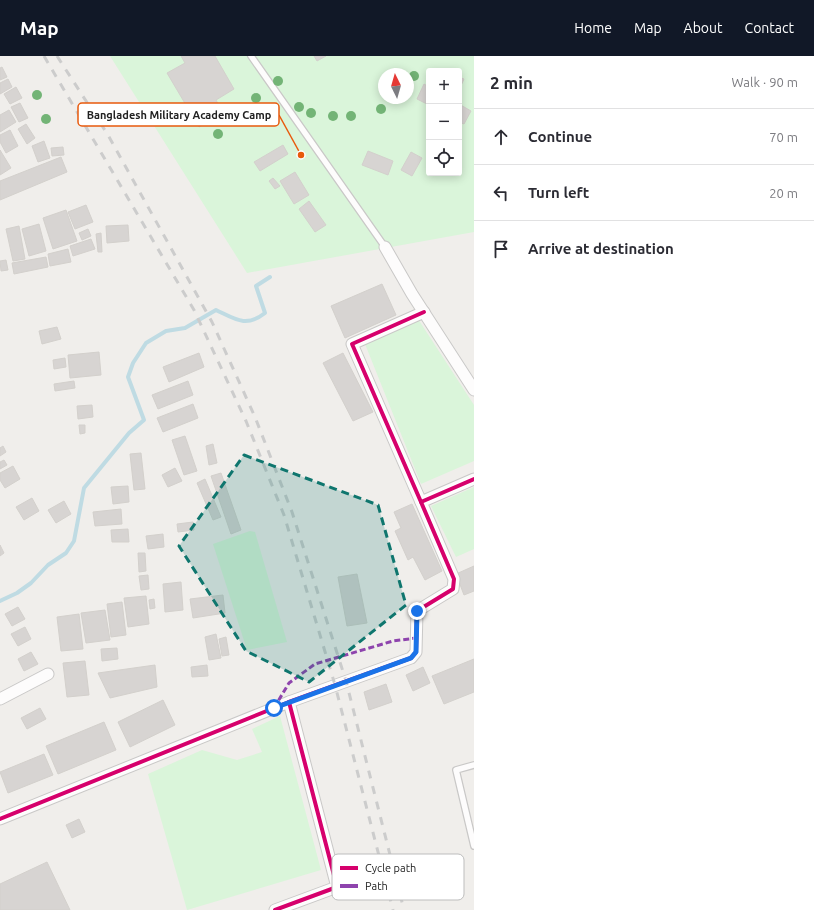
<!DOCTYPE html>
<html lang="en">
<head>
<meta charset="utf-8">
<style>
	:root { --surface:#fff; --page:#f7f7f7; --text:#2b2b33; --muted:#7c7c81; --line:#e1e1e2; --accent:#111827 }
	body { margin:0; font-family:Ubuntu,sans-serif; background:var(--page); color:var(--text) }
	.controls { position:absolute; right:12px; top:12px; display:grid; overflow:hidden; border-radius:4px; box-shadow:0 2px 10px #0003 }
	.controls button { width:36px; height:36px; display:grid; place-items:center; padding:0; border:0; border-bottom:1px solid var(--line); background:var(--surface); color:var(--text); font:20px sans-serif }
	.compass { position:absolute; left:378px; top:12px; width:36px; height:36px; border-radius:50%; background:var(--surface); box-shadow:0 2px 10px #0003; rotate:355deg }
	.stop { position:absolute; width:12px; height:12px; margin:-9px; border:3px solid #1a73e8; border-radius:50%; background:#fff }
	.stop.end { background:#1a73e8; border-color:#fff; box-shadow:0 1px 4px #0008 }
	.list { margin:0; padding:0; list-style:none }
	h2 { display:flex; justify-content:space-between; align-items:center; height:52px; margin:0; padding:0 16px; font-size:17px }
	h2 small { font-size:13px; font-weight:400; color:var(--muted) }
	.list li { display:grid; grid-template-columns:26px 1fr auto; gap:12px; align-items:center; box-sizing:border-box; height:56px; padding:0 16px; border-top:1px solid var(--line) }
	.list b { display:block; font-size:15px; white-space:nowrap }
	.list em { font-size:13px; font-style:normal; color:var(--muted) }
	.icon { flex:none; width:22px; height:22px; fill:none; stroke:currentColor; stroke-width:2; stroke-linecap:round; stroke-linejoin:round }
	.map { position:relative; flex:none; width:474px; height:854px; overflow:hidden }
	header { display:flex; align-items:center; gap:24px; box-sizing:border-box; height:56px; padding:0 20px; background:var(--accent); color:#fff }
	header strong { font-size:19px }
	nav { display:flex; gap:22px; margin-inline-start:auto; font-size:14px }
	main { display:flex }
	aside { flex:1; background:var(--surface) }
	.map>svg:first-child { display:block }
</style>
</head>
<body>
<header>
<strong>Map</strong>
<nav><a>Home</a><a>Map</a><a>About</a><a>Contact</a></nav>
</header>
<main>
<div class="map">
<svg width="474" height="854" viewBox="0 0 474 854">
	<rect width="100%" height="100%" fill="#f0eeeb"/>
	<!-- park -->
	<g fill="#daf5da" fill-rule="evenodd">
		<path d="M110,0H474V176L247,217ZM429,15H459V117H429ZM384,18H408V42H384Z"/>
		<polygon points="418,263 474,349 474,405 421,428 365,288"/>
		<polygon points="474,431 474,493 456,501 431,450"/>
		<polygon points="250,475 255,476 287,586 247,594 213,488"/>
		<polygon points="280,660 321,814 187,854 148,718 202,694 237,704 262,696 252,673"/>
	</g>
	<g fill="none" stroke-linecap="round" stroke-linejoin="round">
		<!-- stream -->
		<path stroke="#bfdbe3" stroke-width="4" d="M0,545L17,537L31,527L48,509L66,497L74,485L84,432L129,377L144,364L128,321L133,307L146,287L166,275L185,272L216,254C235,263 246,272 265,257L256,230L270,221"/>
	</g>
	<!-- building -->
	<g fill="#d7d4d2" stroke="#d3d0cc">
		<polygon points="181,0 215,0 234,33 216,44 223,57 199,71 167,17 185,7"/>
		<polygon points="314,0 326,0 317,5"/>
		<polygon points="2,11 7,21 0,24 0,12"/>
		<polygon points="459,21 464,23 459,34"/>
		<polygon points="8,23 12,31 0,38 0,27"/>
		<polygon points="424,28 429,31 429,49 417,43"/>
		<polygon points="16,31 22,42 10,48 4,38"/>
		<polygon points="20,47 28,62 19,66 11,51"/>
		<polygon points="459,48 471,55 464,68 459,66"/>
		<polygon points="9,54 16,66 0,76 0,59"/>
		<polygon points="26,68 35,82 27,88 18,73"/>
		<polygon points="10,74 18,90 6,97 0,86 0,79"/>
		<polygon points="44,85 50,102 38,106 32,90"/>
		<polygon points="283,89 288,98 260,115 254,106"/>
		<polygon points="63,91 64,99 52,100 51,92"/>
		<polygon points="0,94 11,112 0,119"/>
		<polygon points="368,95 393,105 388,119 362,109"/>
		<polygon points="411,96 422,102 412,120 401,114"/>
		<polygon points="61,101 67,116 0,144 0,125"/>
		<polygon points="295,116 309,139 294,148 280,125"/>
		<polygon points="273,122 280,130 275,133 269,125"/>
		<polygon points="309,145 326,169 315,176 299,153"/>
		<polygon points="86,149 93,166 75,173 68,156"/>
		<polygon points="66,154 77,185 53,193 43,162"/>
		<polygon points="39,168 46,195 29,200 22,173"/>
		<polygon points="128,169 129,185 107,187 106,170"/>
		<polygon points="19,170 25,203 13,205 6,173"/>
		<polygon points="88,173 91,180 82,184 79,177"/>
		<polygon points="101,177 102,196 98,196 96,178"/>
		<polygon points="91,183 95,193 73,200 70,190"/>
		<polygon points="68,193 71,206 50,210 48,198"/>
		<polygon points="46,201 48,211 14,218 12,207"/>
		<polygon points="6,204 8,214 1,215 0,205"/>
		<polygon points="382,228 396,259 345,282 331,250"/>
		<polygon points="57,271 61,283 42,288 39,275"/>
		<polygon points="99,296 101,319 70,322 68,299"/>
		<polygon points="199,297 204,311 169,326 163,311"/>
		<polygon points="343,297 373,356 353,365 323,307"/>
		<polygon points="65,302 66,311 54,313 53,304"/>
		<polygon points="74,325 75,332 55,335 54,328"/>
		<polygon points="188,325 193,339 158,353 152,339"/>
		<polygon points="193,348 198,362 163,376 157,362"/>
		<polygon points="92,349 93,361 78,363 77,350"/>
		<polygon points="79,369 85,369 85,377 80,378"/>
		<polygon points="185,380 197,415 184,419 172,384"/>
		<polygon points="213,388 217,407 209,409 206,390"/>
		<polygon points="3,390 6,396 0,400 0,392"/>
		<polygon points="141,397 145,433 134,434 130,398"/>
		<polygon points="4,404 7,409 0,413 0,406"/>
		<polygon points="13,410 20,423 5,432 0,424 0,417"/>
		<polygon points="175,412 182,425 168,431 162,419"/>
		<polygon points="221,417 241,474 231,478 211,420"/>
		<polygon points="205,423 221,461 213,464 197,427"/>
		<polygon points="128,430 129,446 113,448 111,431"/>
		<polygon points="32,442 39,455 24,464 16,451"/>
		<polygon points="64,445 71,458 56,467 48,454"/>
		<polygon points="412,448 442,515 425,524 413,501 408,504 395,475 401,472 394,456"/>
		<polygon points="121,453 122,468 95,470 93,456"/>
		<polygon points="193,466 194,474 178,476 177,468"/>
		<polygon points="128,473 129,486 112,486 111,474"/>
		<polygon points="163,478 164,491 148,493 146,480"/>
		<polygon points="0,489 4,497 0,500"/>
		<polygon points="138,497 145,497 146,515 139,516"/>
		<polygon points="474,510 474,535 464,539 456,518"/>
		<polygon points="357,518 367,567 347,570 338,521"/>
		<polygon points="148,519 149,533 141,534 139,520"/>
		<polygon points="181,526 183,554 165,556 163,528"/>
		<polygon points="223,539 225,557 193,562 190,543"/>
		<polygon points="146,540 149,568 128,571 124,542"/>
		<polygon points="154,543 155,552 150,553 149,544"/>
		<polygon points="122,546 126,579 111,581 107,548"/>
		<polygon points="18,551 25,563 12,570 5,558"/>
		<polygon points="105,554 110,584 86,587 81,557"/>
		<polygon points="79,558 83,593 61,595 57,561"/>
		<polygon points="25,571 31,583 18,590 11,578"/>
		<polygon points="216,578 221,602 209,604 205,581"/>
		<polygon points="226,581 229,599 222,600 219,583"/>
		<polygon points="117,592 118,603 102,605 101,593"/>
		<polygon points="31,596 38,608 24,615 18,603"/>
		<polygon points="474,603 474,636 444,648 432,620"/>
		<polygon points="85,605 89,639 67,641 63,607"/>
		<polygon points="155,609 157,631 110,642 98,617"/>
		<polygon points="207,609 208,620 192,621 191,611"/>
		<polygon points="423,611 430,627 413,635 406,619"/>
		<polygon points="386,628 392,646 369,654 364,636"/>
		<polygon points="163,644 175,669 130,691 118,666"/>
		<polygon points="40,652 46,663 27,673 21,662"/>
		<polygon points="104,666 116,694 58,718 46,690"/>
		<polygon points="44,698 53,719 8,737 0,716"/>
		<polygon points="79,763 85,776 72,782 66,769"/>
		<polygon points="47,806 70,854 0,854 0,828"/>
	</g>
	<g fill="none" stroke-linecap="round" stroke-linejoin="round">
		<defs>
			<g id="lane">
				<polyline points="251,0 385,191"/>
				<polyline points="474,709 456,714 474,790"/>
			</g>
			<g id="street">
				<polyline points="385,191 412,238 474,334"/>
				<polyline points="421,446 352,288 424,256"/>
				<polyline points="0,643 48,618"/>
				<polyline points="0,763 289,646 411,602 416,596 417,555 453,533 454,523 421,446 474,423"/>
				<polyline points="275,854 337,831 289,646"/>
			</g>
		</defs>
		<!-- lane casing -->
		<use href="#lane" stroke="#c9c8c7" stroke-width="8"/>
		<!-- street casing -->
		<use href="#street" stroke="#c9c8c7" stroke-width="13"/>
		<!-- lane -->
		<use href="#lane" stroke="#fdfcfc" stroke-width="5.5"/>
		<!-- street -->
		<use href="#street" stroke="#fdfcfc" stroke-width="11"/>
		<!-- rail -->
		<g stroke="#ccc" stroke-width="3" stroke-dasharray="8 8" stroke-linecap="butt">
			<polyline points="44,0 194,254 246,365 284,459 335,629 393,854"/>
			<polyline points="57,0 108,79 212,266 255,361 292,456 346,625 404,854"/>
		</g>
		<!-- quiet -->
		<polyline stroke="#8e44ad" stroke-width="3" stroke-dasharray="6 3" stroke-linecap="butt" points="274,652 289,627 315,608 393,585 416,582"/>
		<defs>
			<g id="cycleway">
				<polyline points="421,446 352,288 424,256"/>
				<polyline points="0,763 289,646 411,602 416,596 417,555 453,533 454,523 421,446 474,423"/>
				<polyline points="275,854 337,831 289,646"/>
			</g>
		</defs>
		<!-- cycleway casing -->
		<use href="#cycleway" stroke="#fff" stroke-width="6"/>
		<!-- cycleway -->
		<use href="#cycleway" stroke="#d6006c" stroke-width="4"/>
	</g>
	<!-- trees -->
	<g fill="#73b476">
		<circle cx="414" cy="20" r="5"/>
		<circle cx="278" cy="25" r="5"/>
		<circle cx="37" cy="39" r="5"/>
		<circle cx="256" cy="42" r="5"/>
		<circle cx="299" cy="51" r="5"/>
		<circle cx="381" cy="53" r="5"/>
		<circle cx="311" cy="57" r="5"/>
		<circle cx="333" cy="60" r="5"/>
		<circle cx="351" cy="60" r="5"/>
		<circle cx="46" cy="63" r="5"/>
		<circle cx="218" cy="78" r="5"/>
	</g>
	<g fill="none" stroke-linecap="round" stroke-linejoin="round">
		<!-- route -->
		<polyline stroke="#1a73e8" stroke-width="5" points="274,652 411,602 416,596 417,555"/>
	</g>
	<!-- marked area -->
	<path fill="#0f766e" fill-opacity="0.2" stroke="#0f766e" stroke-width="3" stroke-dasharray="8 5" stroke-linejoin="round" d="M244,399L378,449L406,549L309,626L246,595L179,490Z"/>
	<!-- legend -->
	<rect x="332" y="798" width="132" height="46" rx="6" fill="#fff" stroke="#bdbdbd" stroke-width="1"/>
	<rect x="340" y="810" width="18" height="4" fill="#d6006c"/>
	<rect x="340" y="828" width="18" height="4" fill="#8e44ad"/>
	<g font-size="11" fill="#222">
		<text x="365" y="816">Cycle path</text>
		<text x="365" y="834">Path</text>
	</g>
	<!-- callouts -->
	<path fill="none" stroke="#e8590c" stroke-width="1.5" d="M301 99L279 59"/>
	<circle fill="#e8590c" stroke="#fff" stroke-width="1.5" cx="301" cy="99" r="4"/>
	<rect fill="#fff" stroke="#e8590c" stroke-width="1.5" x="78" y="47" width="201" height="23" rx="4"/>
	<g font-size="11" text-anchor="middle" font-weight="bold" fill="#222">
		<text x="179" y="63">Bangladesh Military Academy Camp</text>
	</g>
</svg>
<div class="controls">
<button>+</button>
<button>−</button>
<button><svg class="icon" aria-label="locate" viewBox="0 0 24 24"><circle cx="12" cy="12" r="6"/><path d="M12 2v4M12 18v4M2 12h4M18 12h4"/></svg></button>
</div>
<svg class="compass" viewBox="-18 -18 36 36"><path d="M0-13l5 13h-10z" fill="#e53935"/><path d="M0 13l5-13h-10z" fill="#7c7c81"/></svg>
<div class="stop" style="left:274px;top:652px"></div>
<div class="stop end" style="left:417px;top:555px"></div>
</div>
<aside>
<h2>2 min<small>Walk · 90 m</small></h2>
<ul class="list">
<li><svg class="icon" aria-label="ahead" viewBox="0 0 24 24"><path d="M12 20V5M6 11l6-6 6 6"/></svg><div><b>Continue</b></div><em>70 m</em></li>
<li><svg class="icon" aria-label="left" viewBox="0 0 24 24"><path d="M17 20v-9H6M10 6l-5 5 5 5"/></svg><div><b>Turn left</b></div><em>20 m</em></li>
<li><svg class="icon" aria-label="arrive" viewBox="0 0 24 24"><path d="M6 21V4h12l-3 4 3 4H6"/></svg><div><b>Arrive at destination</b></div></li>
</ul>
</aside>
</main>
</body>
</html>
